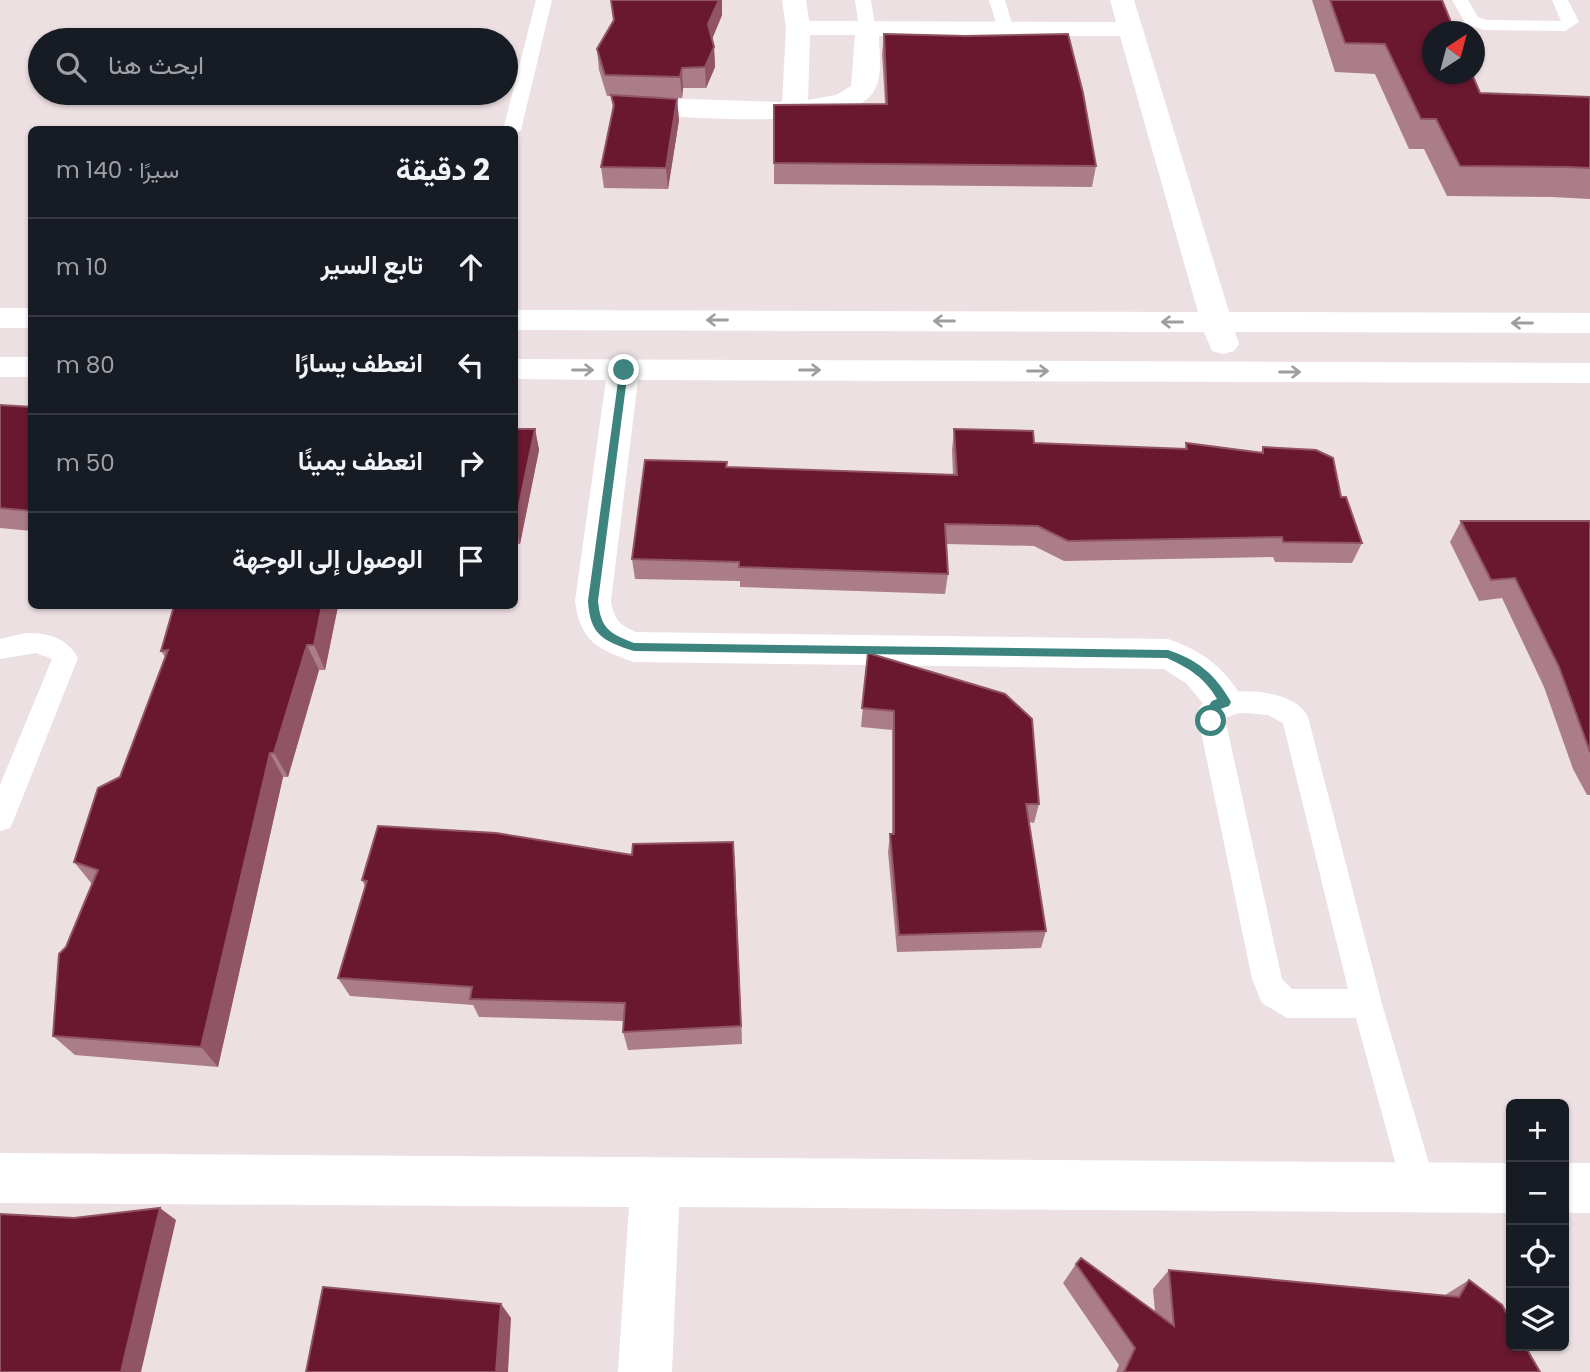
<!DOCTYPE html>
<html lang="ar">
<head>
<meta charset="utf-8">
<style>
	:root { --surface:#171b24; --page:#20242c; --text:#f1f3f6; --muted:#9ea1a6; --line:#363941 }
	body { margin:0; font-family:Poppins,Vazirmatn,sans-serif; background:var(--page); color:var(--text); direction:rtl }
	.controls { position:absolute; right:21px; bottom:21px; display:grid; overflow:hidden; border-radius:10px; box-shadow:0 2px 5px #0004 }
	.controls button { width:63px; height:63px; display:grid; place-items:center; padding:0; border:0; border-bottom:2px solid var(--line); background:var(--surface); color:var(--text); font:35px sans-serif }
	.compass { position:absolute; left:1422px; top:21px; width:63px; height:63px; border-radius:50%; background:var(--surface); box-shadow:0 2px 5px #0004; rotate:36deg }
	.stop { position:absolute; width:21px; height:21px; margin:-16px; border:5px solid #3d847e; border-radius:50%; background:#fff }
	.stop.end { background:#3d847e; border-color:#fff; box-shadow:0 2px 7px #0008 }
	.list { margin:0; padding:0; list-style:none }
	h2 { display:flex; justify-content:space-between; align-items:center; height:91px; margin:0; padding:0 28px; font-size:30px }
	h2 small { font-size:23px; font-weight:400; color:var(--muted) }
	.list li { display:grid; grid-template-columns:46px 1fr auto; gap:21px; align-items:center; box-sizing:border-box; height:98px; padding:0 28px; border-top:2px solid var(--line) }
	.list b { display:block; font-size:26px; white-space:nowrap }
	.list em { font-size:23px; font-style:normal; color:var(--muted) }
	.icon { flex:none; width:38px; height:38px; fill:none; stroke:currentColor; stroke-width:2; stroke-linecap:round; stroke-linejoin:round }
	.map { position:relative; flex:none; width:1590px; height:1372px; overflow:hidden; direction:ltr }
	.search { position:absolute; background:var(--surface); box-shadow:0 2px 5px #0004; left:28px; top:28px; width:490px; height:77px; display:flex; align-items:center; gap:18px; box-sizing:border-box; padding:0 24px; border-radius:38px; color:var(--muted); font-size:26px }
	.panel { position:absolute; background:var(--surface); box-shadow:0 2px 5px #0004; left:28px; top:126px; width:490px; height:483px; border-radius:10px; direction:rtl }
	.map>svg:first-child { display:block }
</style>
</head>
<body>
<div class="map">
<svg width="1590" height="1372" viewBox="0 0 1590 1372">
	<rect width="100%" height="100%" fill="#ede0e2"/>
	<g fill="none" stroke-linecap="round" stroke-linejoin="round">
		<!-- lane -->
		<g fill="#fff" fill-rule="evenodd">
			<polygon points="536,0 552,0 521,130 514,135 514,130 503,130"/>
			<polygon points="855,0 871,0 875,28 873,32 867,33 859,28"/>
			<polygon points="989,0 1005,0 1013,28 1011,32 999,32"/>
			<polygon points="1452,0 1468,0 1478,17 1486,20 1561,21 1552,0 1568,0 1579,22 1565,31 1484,30 1466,24"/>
			<path d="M26,633C49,633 67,638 78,658L14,819L10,828L0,831V785L52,659L36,653L0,659V639Z"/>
			<path d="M1225,692C1251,690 1295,691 1308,717L1382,1004L1436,1187L1431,1199L1419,1204L1407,1199L1402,1187L1356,1018H1287L1262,1003L1252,979L1197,712L1207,696ZM1246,713L1268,715L1283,723L1348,989H1292L1282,979L1224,714Z"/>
		</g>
		<!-- street -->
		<g fill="#fff" fill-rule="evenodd">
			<path d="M782,0H806L809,21L1116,22L1110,0H1134L1229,312L1590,313V333L1235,332L1239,344L1234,351L1223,354L1212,351L1204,332L514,330V310L1198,312L1120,36H879C879,53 884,78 872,94C842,133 673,116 624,113L615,111L611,105L615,99L624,97L782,102L786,28ZM810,35H855L851,86L836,95L808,100Z"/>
			<rect x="0" y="308" width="32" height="20"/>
			<rect x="0" y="357" width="32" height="20"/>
			<path d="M514,359L1590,363V383L638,380L611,601C614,619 619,625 636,632L1168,639C1202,650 1228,670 1244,702L1239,713L1225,718L1211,713L1187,684L1164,669L634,662C598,650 580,641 575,601L606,380L514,379Z"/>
			<polygon points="0,1153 1511,1163 1511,1213 679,1207 672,1372 618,1372 629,1207 0,1203"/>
			<rect x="1564" y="1163" width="26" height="50"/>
		</g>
	</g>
	<!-- wall -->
	<g fill="#ab7c89">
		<polygon points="611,0 722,0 722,15 712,39 714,47 715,67 706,88 683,88 682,98 643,97 677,99 679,120 668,189 604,188 601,167 613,111 611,96 607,96 599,70 597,49 614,21"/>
		<polygon points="1312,0 1442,0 1480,93 1590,97 1590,199 1552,197 1447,196 1424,149 1409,149 1375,74 1335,72"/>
		<polygon points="884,34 1096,166 1092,187 774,184 774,105 885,104 882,54"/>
		<polygon points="0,405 32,407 32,531 0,528"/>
		<polygon points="514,429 535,429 539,450 520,544 514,544"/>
		<polygon points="954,429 1034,443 1185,449 1186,443 1261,453 1263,447 1341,497 1362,543 1352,563 1275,562 1273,557 1064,561 1034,546 946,544 948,574 945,594 740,587 740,581 635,579 632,559 727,462 727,467 953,475 952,450"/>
		<polygon points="1461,521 1590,521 1590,795 1587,795 1573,769 1544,687 1502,598 1479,601 1450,542"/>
		<polygon points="338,606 325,670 319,670 288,777 283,777 218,1067 75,1055 53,1036 66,947 92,884 74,862 120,777 165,657 161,651"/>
		<polygon points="868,653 1039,804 1034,823 1029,822 1046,931 1041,948 897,952 888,852 890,834 892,834 892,730 861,727"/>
		<polygon points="733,842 742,1044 628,1050 623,1032 624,1021 479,1017 473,1005 350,996 338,978 365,886 362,880 632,855"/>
		<polygon points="1076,1264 1155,1312 1153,1289 1169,1270 1445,1295 1469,1280 1540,1372 1116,1372 1119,1365 1063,1283"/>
	</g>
	<!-- shaded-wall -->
	<g fill="#915465">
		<polygon points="719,0 722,0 722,15 710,44 708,24"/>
		<polygon points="714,47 715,67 706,88 705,67"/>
		<polygon points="682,68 683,88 682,98 680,77"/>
		<polygon points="677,99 679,120 668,189 666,168"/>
		<polygon points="535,429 539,450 520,544 515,524"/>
		<polygon points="322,606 338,606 325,670 314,645"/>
		<polygon points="307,645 319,670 288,777 274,753"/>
		<polygon points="270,753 283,777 218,1067 201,1047"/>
		<polygon points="733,842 735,863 742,1044 741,1026"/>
		<polygon points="160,1208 176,1220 141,1372 121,1372"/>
		<polygon points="501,1304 511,1318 508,1372 496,1372"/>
	</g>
	<!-- building -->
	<g fill="#691830" stroke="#915465" stroke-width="2">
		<polygon points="611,0 719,0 708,24 714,47 705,67 682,68 680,77 605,75 597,49 614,20"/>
		<polygon points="1330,0 1442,0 1455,32 1432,32 1432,74 1472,74 1480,93 1590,97 1590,168 1567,167 1460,166 1436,119 1421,119 1385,44 1345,43"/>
		<polygon points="884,34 965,36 1068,34 1083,93 1096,166 774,163 774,105 887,104"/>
		<polygon points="611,95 677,99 666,168 601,167 614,105"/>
		<polygon points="0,405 32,407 32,511 0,508"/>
		<polygon points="514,429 535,429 515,524 514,524"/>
		<polygon points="954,429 1033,431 1034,443 1187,449 1186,443 1263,453 1263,447 1316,450 1333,458 1341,497 1346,497 1362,543 1283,542 1282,537 1068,541 1038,526 945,524 948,574 739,567 739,562 632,559 645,460 727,462 726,467 957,475"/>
		<polygon points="1461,521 1590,521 1590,752 1559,667 1515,578 1491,580"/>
		<polygon points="174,606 322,606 314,645 307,645 274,753 270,753 201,1047 53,1036 59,954 66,947 98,870 74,862 98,788 120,777 168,650 161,651"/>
		<polygon points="868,653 1005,694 1032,719 1039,804 1026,804 1046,931 899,935 890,834 894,834 894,711 862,708"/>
		<polygon points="378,826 496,833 632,855 633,844 733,842 741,1026 623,1032 625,1003 470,999 472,987 338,978 367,881 362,880"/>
		<polygon points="160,1208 121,1372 0,1372 0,1214 74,1218"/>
		<polygon points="1081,1258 1174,1326 1169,1270 1459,1297 1469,1280 1502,1305 1511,1321 1511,1346 1525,1346 1540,1372 1124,1372 1135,1348 1076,1264"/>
		<polygon points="323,1287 501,1304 496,1372 306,1372"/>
	</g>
	<!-- one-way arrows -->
	<defs><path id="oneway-shaft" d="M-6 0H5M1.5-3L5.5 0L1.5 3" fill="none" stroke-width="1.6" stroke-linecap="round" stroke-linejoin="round" transform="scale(1.75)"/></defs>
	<g stroke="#a09d9e">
		<use href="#oneway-shaft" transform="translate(717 320) rotate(-180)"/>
		<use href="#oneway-shaft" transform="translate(944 321) rotate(-180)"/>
		<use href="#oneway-shaft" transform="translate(1172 322) rotate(-180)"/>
		<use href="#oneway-shaft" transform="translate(1522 323) rotate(-180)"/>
		<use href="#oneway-shaft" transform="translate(583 370)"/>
		<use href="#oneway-shaft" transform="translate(810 370)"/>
		<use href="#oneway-shaft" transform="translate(1038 371)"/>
		<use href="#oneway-shaft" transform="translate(1290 372)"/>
	</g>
	<!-- route -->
	<path fill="#3d847e" d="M620,367L628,370L598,601C601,629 609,633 634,643L1168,650C1198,660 1216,675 1231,702L1229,706C1210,712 1221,712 1215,725H1207L1204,712L1212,701L1217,699C1205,678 1189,668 1167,658L634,651C603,641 590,635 588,601Z"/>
</svg>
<div class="controls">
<button>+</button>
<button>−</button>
<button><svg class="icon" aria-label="locate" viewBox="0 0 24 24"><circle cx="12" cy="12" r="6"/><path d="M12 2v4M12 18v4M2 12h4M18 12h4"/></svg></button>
<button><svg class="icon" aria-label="layers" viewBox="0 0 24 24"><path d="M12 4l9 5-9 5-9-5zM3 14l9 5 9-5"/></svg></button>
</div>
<svg class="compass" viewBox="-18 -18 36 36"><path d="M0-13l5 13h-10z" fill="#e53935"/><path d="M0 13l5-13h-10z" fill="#9ea1a6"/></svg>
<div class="stop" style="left:1211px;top:721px"></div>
<div class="stop end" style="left:624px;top:370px"></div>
<div class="search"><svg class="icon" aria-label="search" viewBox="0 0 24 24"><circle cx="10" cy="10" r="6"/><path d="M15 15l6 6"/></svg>ابحث هنا</div>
<section class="panel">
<h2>2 دقيقة<small>سيرًا · 140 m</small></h2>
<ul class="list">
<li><svg class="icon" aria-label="ahead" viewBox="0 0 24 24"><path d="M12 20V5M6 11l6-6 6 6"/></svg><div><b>تابع السير</b></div><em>10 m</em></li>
<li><svg class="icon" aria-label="left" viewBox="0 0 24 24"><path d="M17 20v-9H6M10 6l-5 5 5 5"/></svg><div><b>انعطف يسارًا</b></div><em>80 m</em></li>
<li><svg class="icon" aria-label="right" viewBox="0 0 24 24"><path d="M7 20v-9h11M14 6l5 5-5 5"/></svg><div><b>انعطف يمينًا</b></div><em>50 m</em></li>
<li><svg class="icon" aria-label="arrive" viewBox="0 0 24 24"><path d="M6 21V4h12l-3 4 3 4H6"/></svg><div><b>الوصول إلى الوجهة</b></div></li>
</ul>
</section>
</div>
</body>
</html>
